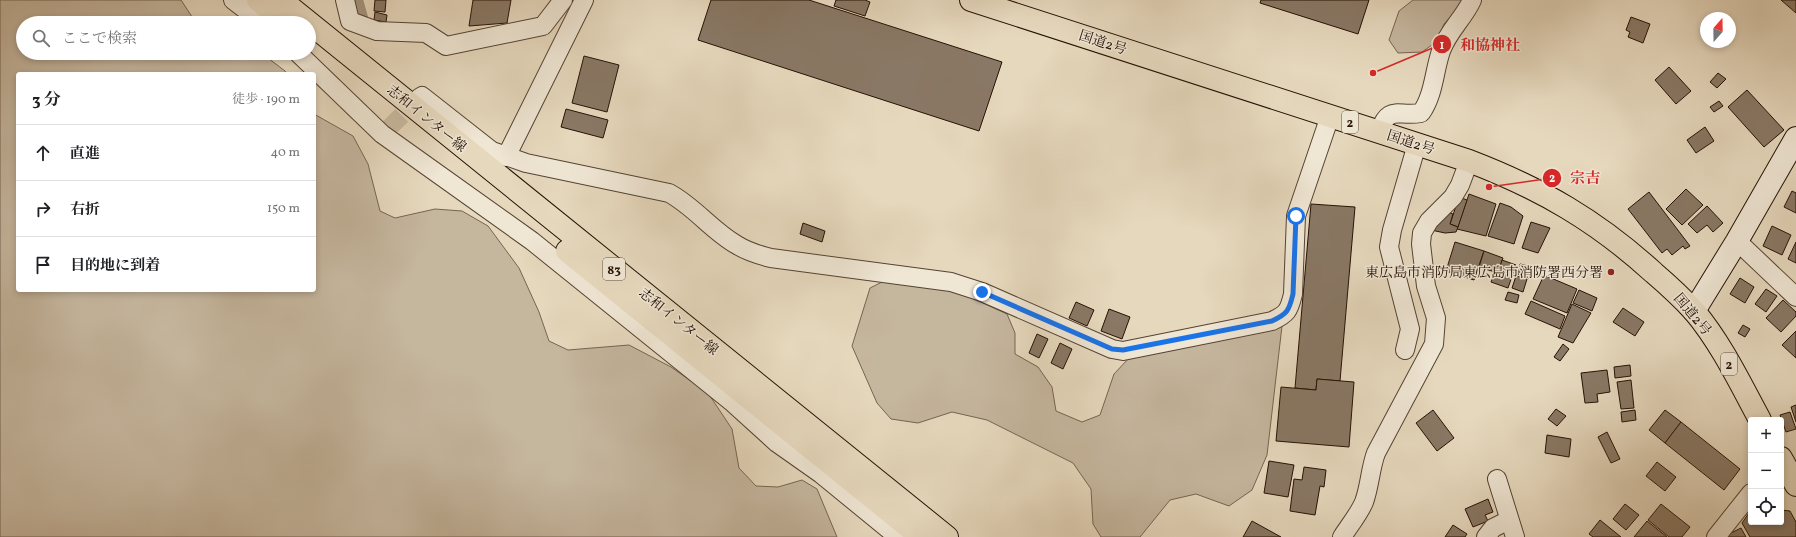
<!DOCTYPE html>
<html lang="ja">
<head>
<meta charset="utf-8">
<style>
	:root { --surface:#fff; --page:#f6f6f6; --text:#202124; --muted:#757577; --line:#e0e0e0 }
	body { margin:0; font-family:Vollkorn,"Noto Serif JP",serif; background:var(--page); color:var(--text) }
	.controls { position:absolute; right:12px; bottom:12px; display:grid; overflow:hidden; border-radius:4px; box-shadow:0 2px 6px #0003 }
	.controls button { width:36px; height:36px; display:grid; place-items:center; padding:0; border:0; border-bottom:1px solid var(--line); background:var(--surface); color:var(--text); font:20px sans-serif }
	.compass { position:absolute; left:1700px; top:12px; width:36px; height:36px; border-radius:50%; background:var(--surface); box-shadow:0 2px 6px #0003; rotate:20deg }
	.stop { position:absolute; width:12px; height:12px; margin:-9px; border:3px solid #1a73e8; border-radius:50%; background:#fff }
	.stop.end { background:#1a73e8; border-color:#fff; box-shadow:0 1px 4px #0008 }
	.list { margin:0; padding:0; list-style:none }
	h2 { display:flex; justify-content:space-between; align-items:center; height:52px; margin:0; padding:0 16px; font-size:17px }
	h2 small { font-size:13px; font-weight:400; color:var(--muted) }
	.list li { display:grid; grid-template-columns:26px 1fr auto; gap:12px; align-items:center; box-sizing:border-box; height:56px; padding:0 16px; border-top:1px solid var(--line) }
	.list b { display:block; font-size:15px; white-space:nowrap }
	.list em { font-size:13px; font-style:normal; color:var(--muted) }
	.icon { flex:none; width:22px; height:22px; fill:none; stroke:currentColor; stroke-width:2; stroke-linecap:round; stroke-linejoin:round }
	.map { position:relative; flex:none; width:1796px; height:537px; overflow:hidden }
	.search { position:absolute; background:var(--surface); box-shadow:0 2px 6px #0003; left:16px; top:16px; width:300px; height:44px; display:flex; align-items:center; gap:10px; box-sizing:border-box; padding:0 14px; border-radius:22px; color:var(--muted); font-size:15px }
	.panel { position:absolute; background:var(--surface); box-shadow:0 2px 6px #0003; left:16px; top:72px; width:300px; height:220px; border-radius:4px }
	.map>svg:first-child { display:block }
</style>
</head>
<body>
<div class="map">
<svg width="1796" height="537" viewBox="0 0 1796 537">
	<rect width="100%" height="100%" fill="#e6d8bd"/>
	<filter id="stains"><feTurbulence type="fractalNoise" baseFrequency=".005" numOctaves="4"/><feColorMatrix values="0 0 0 0 .2 0 0 0 0 .09 0 0 0 0 .02 0 0 0 .5 -.17"/></filter>
	<radialGradient id="worn" r=".72"><stop offset=".6" stop-color="#630" stop-opacity="0"/><stop offset="1" stop-color="#630" stop-opacity=".3"/></radialGradient>
	<!-- green -->
	<g fill="#c5b69e" stroke="#756452">
		<polygon points="0,0 181,0 196,23 23,23 23,53 233,53 264,55 285,71 287,74 18,74 18,290 314,290 314,114 353,136 368,164 380,211 395,218 435,209 462,211 488,226 519,268 539,312 549,341 568,350 629,345 671,367 708,393 732,429 739,468 756,486 778,487 802,480 817,489 837,537 0,537"/>
		<polygon points="1413,0 1465,0 1444,24 1436,42 1422,52 1398,53 1389,40 1399,11"/>
		<polygon points="884,281 952,289 1007,314 1015,333 1015,354 1038,367 1052,387 1056,411 1082,422 1100,415 1114,374 1129,358 1282,326 1267,455 1252,490 1229,506 1196,494 1170,500 1140,537 1101,537 1093,524 1091,489 1073,463 987,420 952,412 918,423 891,419 877,403 852,346 870,288"/>
	</g>
	<g fill="none" stroke-linecap="round" stroke-linejoin="round">
		<!-- canal -->
		<polyline stroke="#a4947e" stroke-width="16" points="355,0 360,18"/>
	</g>
	<!-- building -->
	<g fill="#897865" stroke="#251105">
		<polygon points="375,0 386,0 385,12 374,11"/>
		<polygon points="473,0 511,0 507,23 469,26"/>
		<polygon points="711,0 809,0 1002,62 979,131 698,40"/>
		<polygon points="836,0 865,0 870,2 865,16 834,6"/>
		<polygon points="1261,0 1369,0 1358,34 1260,3"/>
		<polygon points="1781,0 1796,0 1796,13"/>
		<polygon points="375,12 387,15 386,22 374,20"/>
		<polygon points="1631,17 1650,24 1643,43 1628,37 1630,32 1626,30"/>
		<polygon points="584,56 619,65 607,112 572,103"/>
		<polygon points="1669,67 1691,91 1676,104 1655,80"/>
		<polygon points="1718,73 1726,79 1717,88 1710,82"/>
		<polygon points="1747,90 1784,130 1764,147 1728,107"/>
		<polygon points="1719,101 1723,106 1714,112 1710,107"/>
		<polygon points="566,109 608,120 603,138 561,127"/>
		<polygon points="1705,127 1714,141 1696,153 1687,140"/>
		<polygon points="1686,189 1703,205 1682,225 1666,209"/>
		<polygon points="1792,191 1796,193 1796,213 1784,207"/>
		<polygon points="1649,192 1690,246 1685,249 1683,246 1672,255 1667,249 1662,253 1628,209"/>
		<polygon points="1469,194 1496,204 1486,236 1457,229"/>
		<polygon points="1459,197 1467,200 1458,227 1450,224"/>
		<polygon points="1500,203 1511,207 1523,216 1514,244 1488,236"/>
		<polygon points="1311,204 1355,207 1340,381 1317,379 1316,390 1295,388"/>
		<polygon points="1707,206 1723,223 1713,232 1707,225 1697,233 1688,224"/>
		<polygon points="1445,211 1453,214 1450,224 1458,227 1456,232 1445,233 1431,230"/>
		<polygon points="1531,222 1550,228 1538,253 1522,248"/>
		<polygon points="803,223 825,231 822,242 800,234"/>
		<polygon points="1772,226 1791,235 1782,255 1763,246"/>
		<polygon points="1455,242 1484,251 1474,280 1446,271"/>
		<polygon points="1796,242 1796,263 1788,259"/>
		<polygon points="1484,251 1503,258 1498,273 1479,267"/>
		<polygon points="1502,260 1516,265 1508,288 1491,282 1495,272 1498,273"/>
		<polygon points="1520,264 1532,267 1529,278 1517,274"/>
		<polygon points="1544,275 1577,289 1567,313 1533,299"/>
		<polygon points="1516,276 1527,279 1523,292 1512,288"/>
		<polygon points="1740,278 1754,287 1745,303 1730,294"/>
		<polygon points="1766,289 1777,296 1766,312 1755,304"/>
		<polygon points="1579,290 1597,298 1592,311 1573,303"/>
		<polygon points="1508,292 1519,295 1517,303 1505,300"/>
		<polygon points="1783,300 1796,312 1796,316 1781,332 1766,318"/>
		<polygon points="1531,301 1565,316 1560,329 1525,314"/>
		<polygon points="1076,302 1094,310 1087,326 1069,318"/>
		<polygon points="1572,304 1591,313 1573,343 1558,337"/>
		<polygon points="1623,308 1644,322 1635,336 1613,322"/>
		<polygon points="1109,309 1130,317 1122,339 1101,331"/>
		<polygon points="1743,325 1750,329 1745,337 1738,333"/>
		<polygon points="1796,331 1796,358 1782,345"/>
		<polygon points="1037,334 1048,339 1039,358 1029,353"/>
		<polygon points="1060,343 1072,349 1063,369 1051,363"/>
		<polygon points="1563,344 1569,349 1560,361 1554,357"/>
		<polygon points="1630,365 1631,376 1615,378 1614,367"/>
		<polygon points="1607,370 1610,392 1597,394 1598,402 1585,403 1581,373"/>
		<polygon points="1317,379 1354,382 1349,447 1276,441 1281,387 1316,390"/>
		<polygon points="1631,380 1634,408 1621,409 1617,382"/>
		<polygon points="1796,405 1796,422 1791,407"/>
		<polygon points="1556,409 1566,416 1557,426 1548,419"/>
		<polygon points="1433,410 1454,438 1437,451 1416,423"/>
		<polygon points="1635,410 1636,420 1622,422 1621,412"/>
		<polygon points="1665,410 1681,422 1665,443 1649,430"/>
		<polygon points="1790,412 1796,429 1786,432 1780,415"/>
		<polygon points="1681,422 1740,469 1724,490 1665,443"/>
		<polygon points="1607,432 1620,459 1611,463 1598,437"/>
		<polygon points="1547,435 1571,439 1569,457 1545,453"/>
		<polygon points="1269,461 1294,465 1288,497 1264,493"/>
		<polygon points="1657,462 1676,477 1665,491 1646,476"/>
		<polygon points="1304,467 1326,470 1324,487 1320,486 1315,515 1290,511 1294,479 1302,480"/>
		<polygon points="1488,499 1493,512 1485,515 1488,521 1473,527 1465,509"/>
		<polygon points="1625,504 1639,515 1626,530 1613,519"/>
		<polygon points="1661,504 1690,527 1682,537 1669,537 1648,520"/>
		<polygon points="1751,510 1751,522 1781,522 1781,510 1790,511 1796,522 1796,537 1750,537 1742,523"/>
		<polygon points="1600,520 1621,537 1593,537 1589,534"/>
		<polygon points="1252,521 1281,537 1243,537"/>
		<polygon points="1647,521 1667,537 1634,537"/>
		<polygon points="1453,525 1467,534 1465,537 1445,537"/>
		<polygon points="1741,528 1746,537 1726,537 1725,536"/>
	</g>
	<g fill="none" stroke-linecap="round" stroke-linejoin="round">
		<!-- street-tunnel -->
		<polyline stroke="#c9baa1" stroke-width="18" stroke-dasharray="18 9" stroke-linecap="butt" points="389,128 419,98"/>
		<defs>
			<g id="street">
				<polyline points="233,0 263,23"/>
				<polyline points="345,0 350,21 377,31 426,33 446,46 543,26 563,0"/>
				<polyline points="298,53 382,134 532,241 733,403 777,443 821,474 898,537"/>
				<path d="M419,98L422,96L492,151L526,163L669,193C695,207 712,231 737,245C748,252 759,255 771,258L951,282L982,292L1112,349L1123,351L1272,321C1287,314 1289,311 1293,294L1296,216L1330,116"/>
				<path d="M1379,132C1389,104 1397,117 1421,113C1434,95 1434,71 1441,51C1448,31 1464,18 1472,0"/>
				<polyline points="506,157 584,0"/>
				<polyline points="1737,241 1796,297"/>
				<polyline points="1405,350 1410,329 1389,247 1392,230 1417,144"/>
				<polyline points="1497,479 1515,537"/>
				<path d="M1342,537C1349,526 1359,514 1364,502C1370,486 1370,469 1376,453L1434,344L1436,318L1426,286L1421,244L1422,233L1429,221L1453,197L1460,185L1469,161"/>
				<polyline points="1486,537 1493,528 1509,520"/>
				<polyline points="1716,537 1751,493"/>
			</g>
			<polyline id="secondary" points="1694,311 1737,241 1796,138"/>
			<g id="primary">
				<polyline points="258,0 286,23"/>
				<polyline points="281,0 947,537"/>
				<polyline points="567,251 921,537"/>
			</g>
			<g id="highway">
				<path d="M971,0L1469,161C1542,189 1597,221 1654,273C1668,285 1682,298 1694,311C1721,343 1740,383 1760,420"/>
				<polyline points="1781,458 1796,485"/>
			</g>
		</defs>
		<!-- street casing -->
		<use href="#street" stroke="#554333" stroke-width="20"/>
		<!-- secondary casing -->
		<use href="#secondary" stroke="#251105" stroke-width="24"/>
		<!-- primary casing -->
		<use href="#primary" stroke="#251105" stroke-width="24"/>
		<!-- highway casing -->
		<use href="#highway" stroke="#251105" stroke-width="24"/>
		<!-- street -->
		<use href="#street" stroke="#efe6d4" stroke-width="18"/>
		<!-- secondary -->
		<use href="#secondary" stroke="#efe6d4" stroke-width="22"/>
		<!-- primary -->
		<use href="#primary" stroke="#e6d8bd" stroke-width="22"/>
		<!-- highway -->
		<use href="#highway" stroke="#e6d8bd" stroke-width="22"/>
	</g>
	<g fill="none" stroke-linecap="round" stroke-linejoin="round">
		<!-- route -->
		<path stroke="#1a73e8" stroke-width="5" d="M982,292L1112,349L1123,350L1272,321C1287,314 1289,311 1293,294L1296,216"/>
	</g>
	<!-- markers -->
	<circle fill="#8f2418" stroke="#efe6d4" stroke-width="1.5" cx="1611" cy="272" r="4"/>
	<g text-anchor="middle" stroke-width="3" stroke-linejoin="round" paint-order="stroke">
		<!-- shield labels -->
		<g fill="#efe6d4" stroke="#625143" stroke-width="1">
			<rect x="1342" y="111" width="16" height="22" rx="3"/>
			<rect x="603" y="258" width="22" height="22" rx="3"/>
			<rect x="1721" y="353" width="16" height="22" rx="3"/>
		</g>
		<g font-size="13" font-weight="bold" fill="#251105">
			<text x="1350" y="127">2</text>
			<text x="614" y="274">83</text>
			<text x="1729" y="369">2</text>
		</g>
		<!-- street labels -->
		<g font-size="14" fill="#251105" stroke="#efe6d4">
			<text transform="translate(1103 42) rotate(18)" y="5">国道2号</text>
			<text transform="translate(427 118) rotate(39)" y="5">志和インター線</text>
			<text transform="translate(1411 142) rotate(18)" y="5">国道2号</text>
			<text transform="translate(1693 314) rotate(50)" y="5">国道2号</text>
			<text transform="translate(679 321) rotate(39)" y="5">志和インター線</text>
		</g>
		<!-- poi labels -->
		<g font-size="14" fill="#251105" stroke="#efe6d4" text-anchor="end">
			<text x="1603" y="277">東広島市消防局東広島市消防署西分署</text>
		</g>
	</g>
	<!-- callouts -->
	<path fill="none" stroke="#d62828" stroke-width="1.5" d="M1373 73L1442 44M1489 187L1552 178"/>
	<g fill="#d62828" stroke="#efe6d4" stroke-width="1.5">
		<circle cx="1373" cy="73" r="4"/>
		<circle cx="1489" cy="187" r="4"/>
		<circle cx="1442" cy="44" r="10"/>
		<circle cx="1552" cy="178" r="10"/>
	</g>
	<g font-size="12" text-anchor="middle" font-weight="bold" fill="#fff">
		<text x="1442" y="49">1</text>
		<text x="1552" y="182">2</text>
	</g>
	<g font-size="15" text-anchor="middle" font-weight="bold" fill="#d62828" stroke="#efe6d4" stroke-width="3" stroke-linejoin="round" paint-order="stroke">
		<text x="1490" y="50">和協神社</text>
		<text x="1585" y="183">宗吉</text>
	</g>
	<rect width="100%" height="100%" filter="url(#stains)"/>
	<rect width="100%" height="100%" fill="url(#worn)"/>
</svg>
<div class="controls">
<button>+</button>
<button>−</button>
<button><svg class="icon" aria-label="locate" viewBox="0 0 24 24"><circle cx="12" cy="12" r="6"/><path d="M12 2v4M12 18v4M2 12h4M18 12h4"/></svg></button>
</div>
<svg class="compass" viewBox="-18 -18 36 36"><path d="M0-13l5 13h-10z" fill="#e53935"/><path d="M0 13l5-13h-10z" fill="#757577"/></svg>
<div class="stop" style="left:1296px;top:216px"></div>
<div class="stop end" style="left:982px;top:292px"></div>
<div class="search"><svg class="icon" aria-label="search" viewBox="0 0 24 24"><circle cx="10" cy="10" r="6"/><path d="M15 15l6 6"/></svg>ここで検索</div>
<section class="panel">
<h2>3 分<small>徒歩 · 190 m</small></h2>
<ul class="list">
<li><svg class="icon" aria-label="ahead" viewBox="0 0 24 24"><path d="M12 20V5M6 11l6-6 6 6"/></svg><div><b>直進</b></div><em>40 m</em></li>
<li><svg class="icon" aria-label="right" viewBox="0 0 24 24"><path d="M7 20v-9h11M14 6l5 5-5 5"/></svg><div><b>右折</b></div><em>150 m</em></li>
<li><svg class="icon" aria-label="arrive" viewBox="0 0 24 24"><path d="M6 21V4h12l-3 4 3 4H6"/></svg><div><b>目的地に到着</b></div></li>
</ul>
</section>
</div>
</body>
</html>
